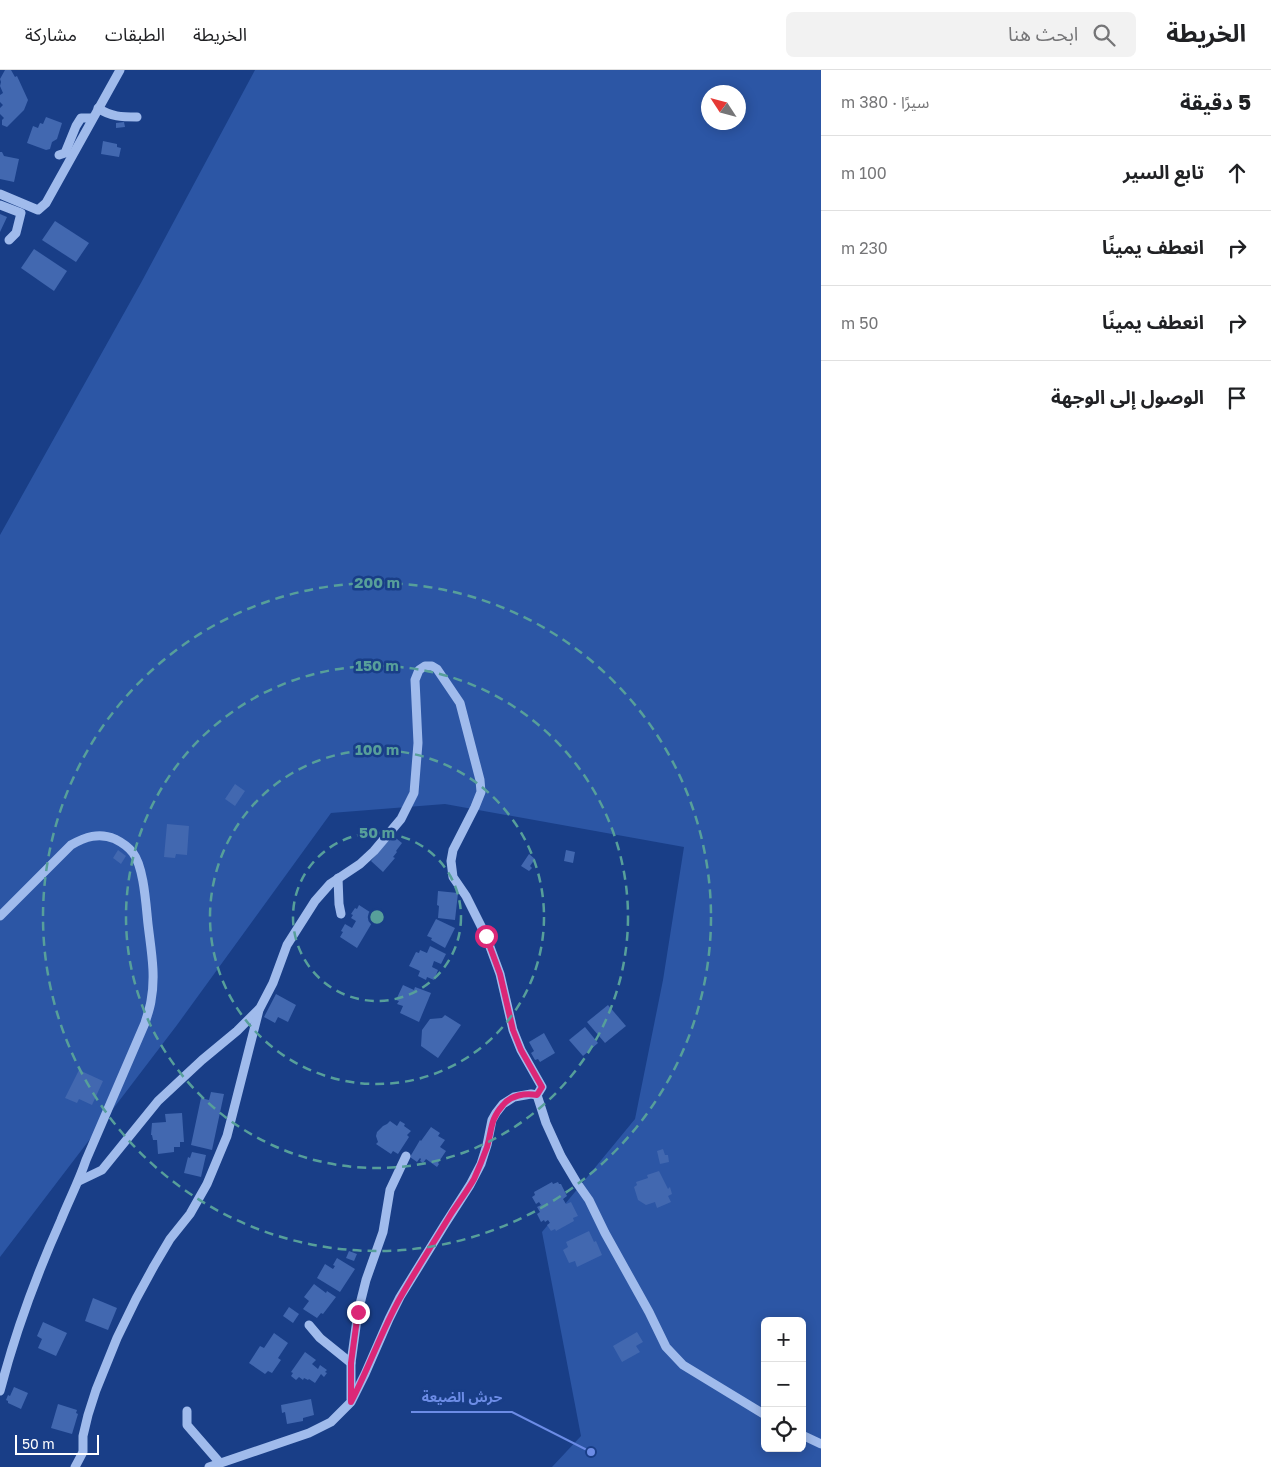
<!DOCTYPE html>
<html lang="ar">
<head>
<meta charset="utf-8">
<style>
	:root { --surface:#fff; --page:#f2f2f2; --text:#202124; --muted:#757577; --line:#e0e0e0 }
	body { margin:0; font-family:"Golos Text","Noto Sans Arabic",sans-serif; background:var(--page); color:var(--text); direction:rtl }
	.controls { position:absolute; right:15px; bottom:15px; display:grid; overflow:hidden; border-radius:8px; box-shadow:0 2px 12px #0003 }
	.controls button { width:45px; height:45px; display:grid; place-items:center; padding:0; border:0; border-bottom:1px solid var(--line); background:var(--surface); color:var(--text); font:25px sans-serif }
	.compass { position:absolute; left:701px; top:15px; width:45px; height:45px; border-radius:50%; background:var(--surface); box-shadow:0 2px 12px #0003; rotate:306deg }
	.scale { position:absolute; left:15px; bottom:12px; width:84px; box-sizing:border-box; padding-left:5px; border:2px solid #fff; border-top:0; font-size:14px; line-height:18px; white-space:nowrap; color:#fff; -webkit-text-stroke:4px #193e87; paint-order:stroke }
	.stop { position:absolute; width:15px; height:15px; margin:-11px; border:4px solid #db2777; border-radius:50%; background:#fff }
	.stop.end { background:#db2777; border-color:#fff; box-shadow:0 1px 5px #0008 }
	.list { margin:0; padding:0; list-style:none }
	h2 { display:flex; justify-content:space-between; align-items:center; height:65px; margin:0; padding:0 20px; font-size:21px }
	h2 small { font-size:16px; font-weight:400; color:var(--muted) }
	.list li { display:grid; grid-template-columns:32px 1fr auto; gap:15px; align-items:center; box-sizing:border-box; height:75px; padding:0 20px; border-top:1px solid var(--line) }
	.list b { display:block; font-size:19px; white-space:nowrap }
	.list em { font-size:16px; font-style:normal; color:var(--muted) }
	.icon { flex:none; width:28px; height:28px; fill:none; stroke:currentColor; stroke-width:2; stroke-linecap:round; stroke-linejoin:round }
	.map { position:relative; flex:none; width:821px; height:1397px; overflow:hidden; direction:ltr }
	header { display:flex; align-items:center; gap:30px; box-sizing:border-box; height:70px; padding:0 25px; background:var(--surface); border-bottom:1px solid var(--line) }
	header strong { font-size:24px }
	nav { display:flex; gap:28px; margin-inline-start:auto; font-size:18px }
	.search { width:350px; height:45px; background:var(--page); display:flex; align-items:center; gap:12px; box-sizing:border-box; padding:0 18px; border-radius:8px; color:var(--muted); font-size:19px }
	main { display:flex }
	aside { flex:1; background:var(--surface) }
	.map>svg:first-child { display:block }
</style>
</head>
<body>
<header>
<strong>الخريطة</strong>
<div class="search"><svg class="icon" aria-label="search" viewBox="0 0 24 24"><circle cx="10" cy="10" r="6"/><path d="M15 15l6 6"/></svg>ابحث هنا</div>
<nav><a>الخريطة</a><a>الطبقات</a><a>مشاركة</a></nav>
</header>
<main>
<aside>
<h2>5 دقيقة<small>سيرًا · 380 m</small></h2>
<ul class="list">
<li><svg class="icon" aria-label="ahead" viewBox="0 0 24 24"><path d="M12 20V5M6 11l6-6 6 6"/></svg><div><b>تابع السير</b></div><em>100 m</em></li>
<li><svg class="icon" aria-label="right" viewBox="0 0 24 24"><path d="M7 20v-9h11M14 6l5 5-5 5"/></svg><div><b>انعطف يمينًا</b></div><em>230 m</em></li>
<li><svg class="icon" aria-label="right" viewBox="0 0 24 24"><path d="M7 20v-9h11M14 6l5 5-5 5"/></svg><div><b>انعطف يمينًا</b></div><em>50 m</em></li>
<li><svg class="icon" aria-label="arrive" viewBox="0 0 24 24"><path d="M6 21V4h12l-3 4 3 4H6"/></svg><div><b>الوصول إلى الوجهة</b></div></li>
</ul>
</aside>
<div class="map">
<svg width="821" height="1397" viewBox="0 0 821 1397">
	<rect width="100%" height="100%" fill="#193e87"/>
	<!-- green -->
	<path fill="#2c56a5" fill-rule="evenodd" d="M255,0H821V1397H552L581,1366L542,1162L635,1049L663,910L684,777L445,734L331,743L177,955L0,1187V465L142,211ZM708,22H738V52H708ZM765,1251H802V1378H765Z"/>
	<!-- building -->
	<g fill="#4268b0">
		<polygon points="5,0 11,0 15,7 17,6 28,30 24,40 7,57 2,55 2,50 4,48 0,44 0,38 3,35 0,32 0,25 3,23 0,16 1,12 0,9"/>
		<polygon points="46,47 62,53 57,69 52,72 50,79 46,80 27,73 33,56 38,58 40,53 43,54"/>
		<polygon points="124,52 125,57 116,58 116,53"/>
		<polygon points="103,71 117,74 117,77 121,78 119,87 101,84"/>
		<polygon points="0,82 2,82 4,86 19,89 14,112 0,109"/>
		<polygon points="0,144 7,147 0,162"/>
		<polygon points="55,151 89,173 76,192 42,170"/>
		<polygon points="34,179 67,201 54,221 21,198"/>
		<polygon points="235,714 245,721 235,736 225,729"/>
		<polygon points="167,754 189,756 187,785 176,784 175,788 164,787"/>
		<polygon points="392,765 402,773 396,781 397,782 393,787 395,788 383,802 371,791"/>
		<polygon points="118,780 126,786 121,794 113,788"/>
		<polygon points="566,780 575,782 573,793 564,791"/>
		<polygon points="529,784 535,789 530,796 532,798 529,801 521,796"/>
		<polygon points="438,821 458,823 455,850 438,848 439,836 437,835"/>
		<polygon points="359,835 376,846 357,878 340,867 343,862 341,861 345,854 352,858 356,851 351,848 353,845 351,844 355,838 357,839"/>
		<polygon points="436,849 455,858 445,878 431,870 432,868 427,866"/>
		<polygon points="430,876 446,884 441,894 434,891 432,897 438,900 434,910 427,907 426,910 418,906 420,901 409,896 416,882 419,883 420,880 427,883"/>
		<polygon points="403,915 414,920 415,917 431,923 419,952 400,943 403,936 397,934 399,931 396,930"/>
		<polygon points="276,924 296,935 288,952 278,947 275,953 264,947"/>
		<polygon points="608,935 626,956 605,973 587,952"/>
		<polygon points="445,945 461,955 438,988 421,976 422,960 430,949 442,948"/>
		<polygon points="585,957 598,973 583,986 569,970"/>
		<polygon points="544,963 555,983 540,992 538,989 535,990 531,983 534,981 529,972"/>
		<polygon points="79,1000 103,1011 92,1035 79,1029 77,1033 65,1028"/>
		<polygon points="211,1022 224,1024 212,1080 191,1075 201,1028 209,1030"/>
		<polygon points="182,1043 184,1072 180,1072 180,1077 174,1077 174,1082 158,1084 157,1070 153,1070 152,1065 151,1065 152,1053 166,1052 165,1044"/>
		<polygon points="390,1051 397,1056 400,1051 405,1054 404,1056 411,1061 407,1065 409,1067 398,1084 393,1081 391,1084 376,1074 378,1072 376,1066 377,1062 383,1056 387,1054"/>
		<polygon points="431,1057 440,1063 438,1066 445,1070 440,1077 446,1081 438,1093 439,1094 437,1097 426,1089 423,1093 420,1091 421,1089 420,1088 417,1092 410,1087 420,1070 421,1071"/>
		<polygon points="663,1079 665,1085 668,1085 669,1092 660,1094 657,1081"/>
		<polygon points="192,1082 206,1085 201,1107 184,1103 188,1087 190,1088"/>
		<polygon points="659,1101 668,1119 670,1117 672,1124 668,1126 671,1132 657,1138 655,1132 646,1135 638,1130 634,1117 637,1115 636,1112 648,1108 647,1105"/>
		<polygon points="552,1112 553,1114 558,1112 559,1114 561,1114 567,1126 563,1129 566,1134 571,1132 578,1146 573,1148 574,1151 556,1161 555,1159 551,1161 547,1155 550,1153 548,1150 545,1152 544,1150 541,1152 537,1144 540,1142 537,1137 541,1135 539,1132 536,1134 532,1127 535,1125 534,1122"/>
		<polygon points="589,1161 594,1172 596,1171 602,1185 577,1197 575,1191 569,1193 563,1180 568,1177 566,1172"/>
		<polygon points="349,1181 357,1184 354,1191 346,1188"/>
		<polygon points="337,1188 355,1199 340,1222 317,1208 325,1194 333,1199 335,1196 333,1195"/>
		<polygon points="314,1214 326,1223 327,1221 336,1227 323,1244 321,1243 317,1248 303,1239 309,1231 304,1227"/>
		<polygon points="93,1228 117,1238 108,1260 85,1251"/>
		<polygon points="289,1237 299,1244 293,1253 283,1246"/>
		<polygon points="43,1252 67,1263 56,1286 38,1278 42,1269 37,1266"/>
		<polygon points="637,1262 643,1272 636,1276 640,1282 622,1292 613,1276"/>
		<polygon points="274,1263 288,1273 278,1288 281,1290 272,1303 268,1301 265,1304 249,1293 260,1276 264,1278"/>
		<polygon points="305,1282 316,1290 312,1294 318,1299 320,1295 327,1300 325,1302 327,1303 324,1307 321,1304 315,1313 309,1309 308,1310 304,1308 303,1310 299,1307 296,1310 291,1306 293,1303 291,1302"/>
		<polygon points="14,1317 28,1323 21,1339 8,1333 8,1331 6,1330 8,1325 10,1326"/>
		<polygon points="311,1329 314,1345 303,1348 303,1351 287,1354 285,1342 282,1343 281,1335"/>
		<polygon points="58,1334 77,1340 76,1343 78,1344 72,1364 51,1358"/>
	</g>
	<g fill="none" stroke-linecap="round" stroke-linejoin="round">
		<!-- minor -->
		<g stroke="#a0bbec" stroke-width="9">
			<path d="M98,38C111,47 122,47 137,47"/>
			<polyline points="59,85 65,83 76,56 81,48 92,48"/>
			<polyline points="0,124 38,140 46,133 120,0"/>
			<polyline points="0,135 21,143 16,163 9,170"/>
			<polyline points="338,808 339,834 341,844"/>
			<path d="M0,846L71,775C85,767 99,762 115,769C121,772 128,776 133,783C144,797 146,836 148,854C151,880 156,905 151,931C150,938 147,946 145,953L86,1090C79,1111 69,1130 61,1150C36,1206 15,1263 0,1321"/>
			<polyline points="79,1111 102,1100 158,1031 202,990 237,961 260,938 273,913 287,875 315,831 330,814 360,794 374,781 401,749 414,723 418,673 415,610 419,600 425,596 432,596 437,599 460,633 480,710 481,722 475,737 453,780 451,791 453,807 466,826 486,866 500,904 513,960 521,980 542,1017 537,1025 546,1053 561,1086 577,1113 589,1130 605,1163 649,1242 666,1277 683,1295 765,1345"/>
			<polyline points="309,1255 320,1268 351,1293"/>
			<polyline points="351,1329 351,1293 358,1242 366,1210 383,1162 390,1120 406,1086"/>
			<polyline points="187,1341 187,1355 220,1393"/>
			<polyline points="802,1365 821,1374"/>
			<polyline points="75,1397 83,1382 83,1366 88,1345 96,1320 117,1268 136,1229 154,1196 170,1169 190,1144 207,1114 227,1066 259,940"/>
			<polyline points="209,1397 309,1363 331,1352 351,1332 365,1304 389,1249 400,1227 445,1154 470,1115 481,1094 487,1075 492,1050 496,1043 503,1034 514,1027 531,1024 537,1025"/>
		</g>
	</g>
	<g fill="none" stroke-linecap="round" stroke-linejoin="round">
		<!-- route -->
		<path stroke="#db2777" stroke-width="6" d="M358,1242L351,1293V1332C369,1298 381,1262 400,1228C416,1200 434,1172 451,1144C459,1132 467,1121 474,1109C479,1098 483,1088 487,1077C492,1060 490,1049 503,1035C511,1025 525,1023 537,1025L542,1017L521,980L513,960L500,904L486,866"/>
	</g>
	<!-- distance rings -->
	<g fill="none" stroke="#579f9a" stroke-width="2.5" stroke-dasharray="9 6">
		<circle cx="377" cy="847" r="84"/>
		<circle cx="377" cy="847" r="167"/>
		<circle cx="377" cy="847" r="251"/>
		<circle cx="377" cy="847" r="334"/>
	</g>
	<circle cx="377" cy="847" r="8" fill="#579f9a" stroke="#193e87" stroke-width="2.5"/>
	<g font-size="15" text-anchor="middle" font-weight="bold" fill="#579f9a" stroke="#193e87" stroke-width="5" stroke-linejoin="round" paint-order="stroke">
		<text x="377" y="518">200 m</text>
		<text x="377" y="601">150 m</text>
		<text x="377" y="685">100 m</text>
		<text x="377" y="768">50 m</text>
	</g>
	<!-- callouts -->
	<path fill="none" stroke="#6c8ce6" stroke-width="2" d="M591 1382L512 1342H411"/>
	<circle fill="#6c8ce6" stroke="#193e87" stroke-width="2" cx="591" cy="1382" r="5"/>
	<g font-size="14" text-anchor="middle" font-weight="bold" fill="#6c8ce6" stroke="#193e87" stroke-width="5" stroke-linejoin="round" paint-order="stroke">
		<text x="462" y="1332">حرش الضيعة</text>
	</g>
</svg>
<div class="controls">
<button>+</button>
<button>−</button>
<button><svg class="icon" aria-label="locate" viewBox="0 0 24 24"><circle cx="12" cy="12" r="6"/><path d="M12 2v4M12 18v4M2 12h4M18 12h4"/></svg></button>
</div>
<svg class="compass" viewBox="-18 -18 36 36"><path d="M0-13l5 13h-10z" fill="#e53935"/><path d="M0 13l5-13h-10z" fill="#757577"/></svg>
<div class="scale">50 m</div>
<div class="stop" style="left:486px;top:866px"></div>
<div class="stop end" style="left:358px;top:1242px"></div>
</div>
</main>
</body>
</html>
